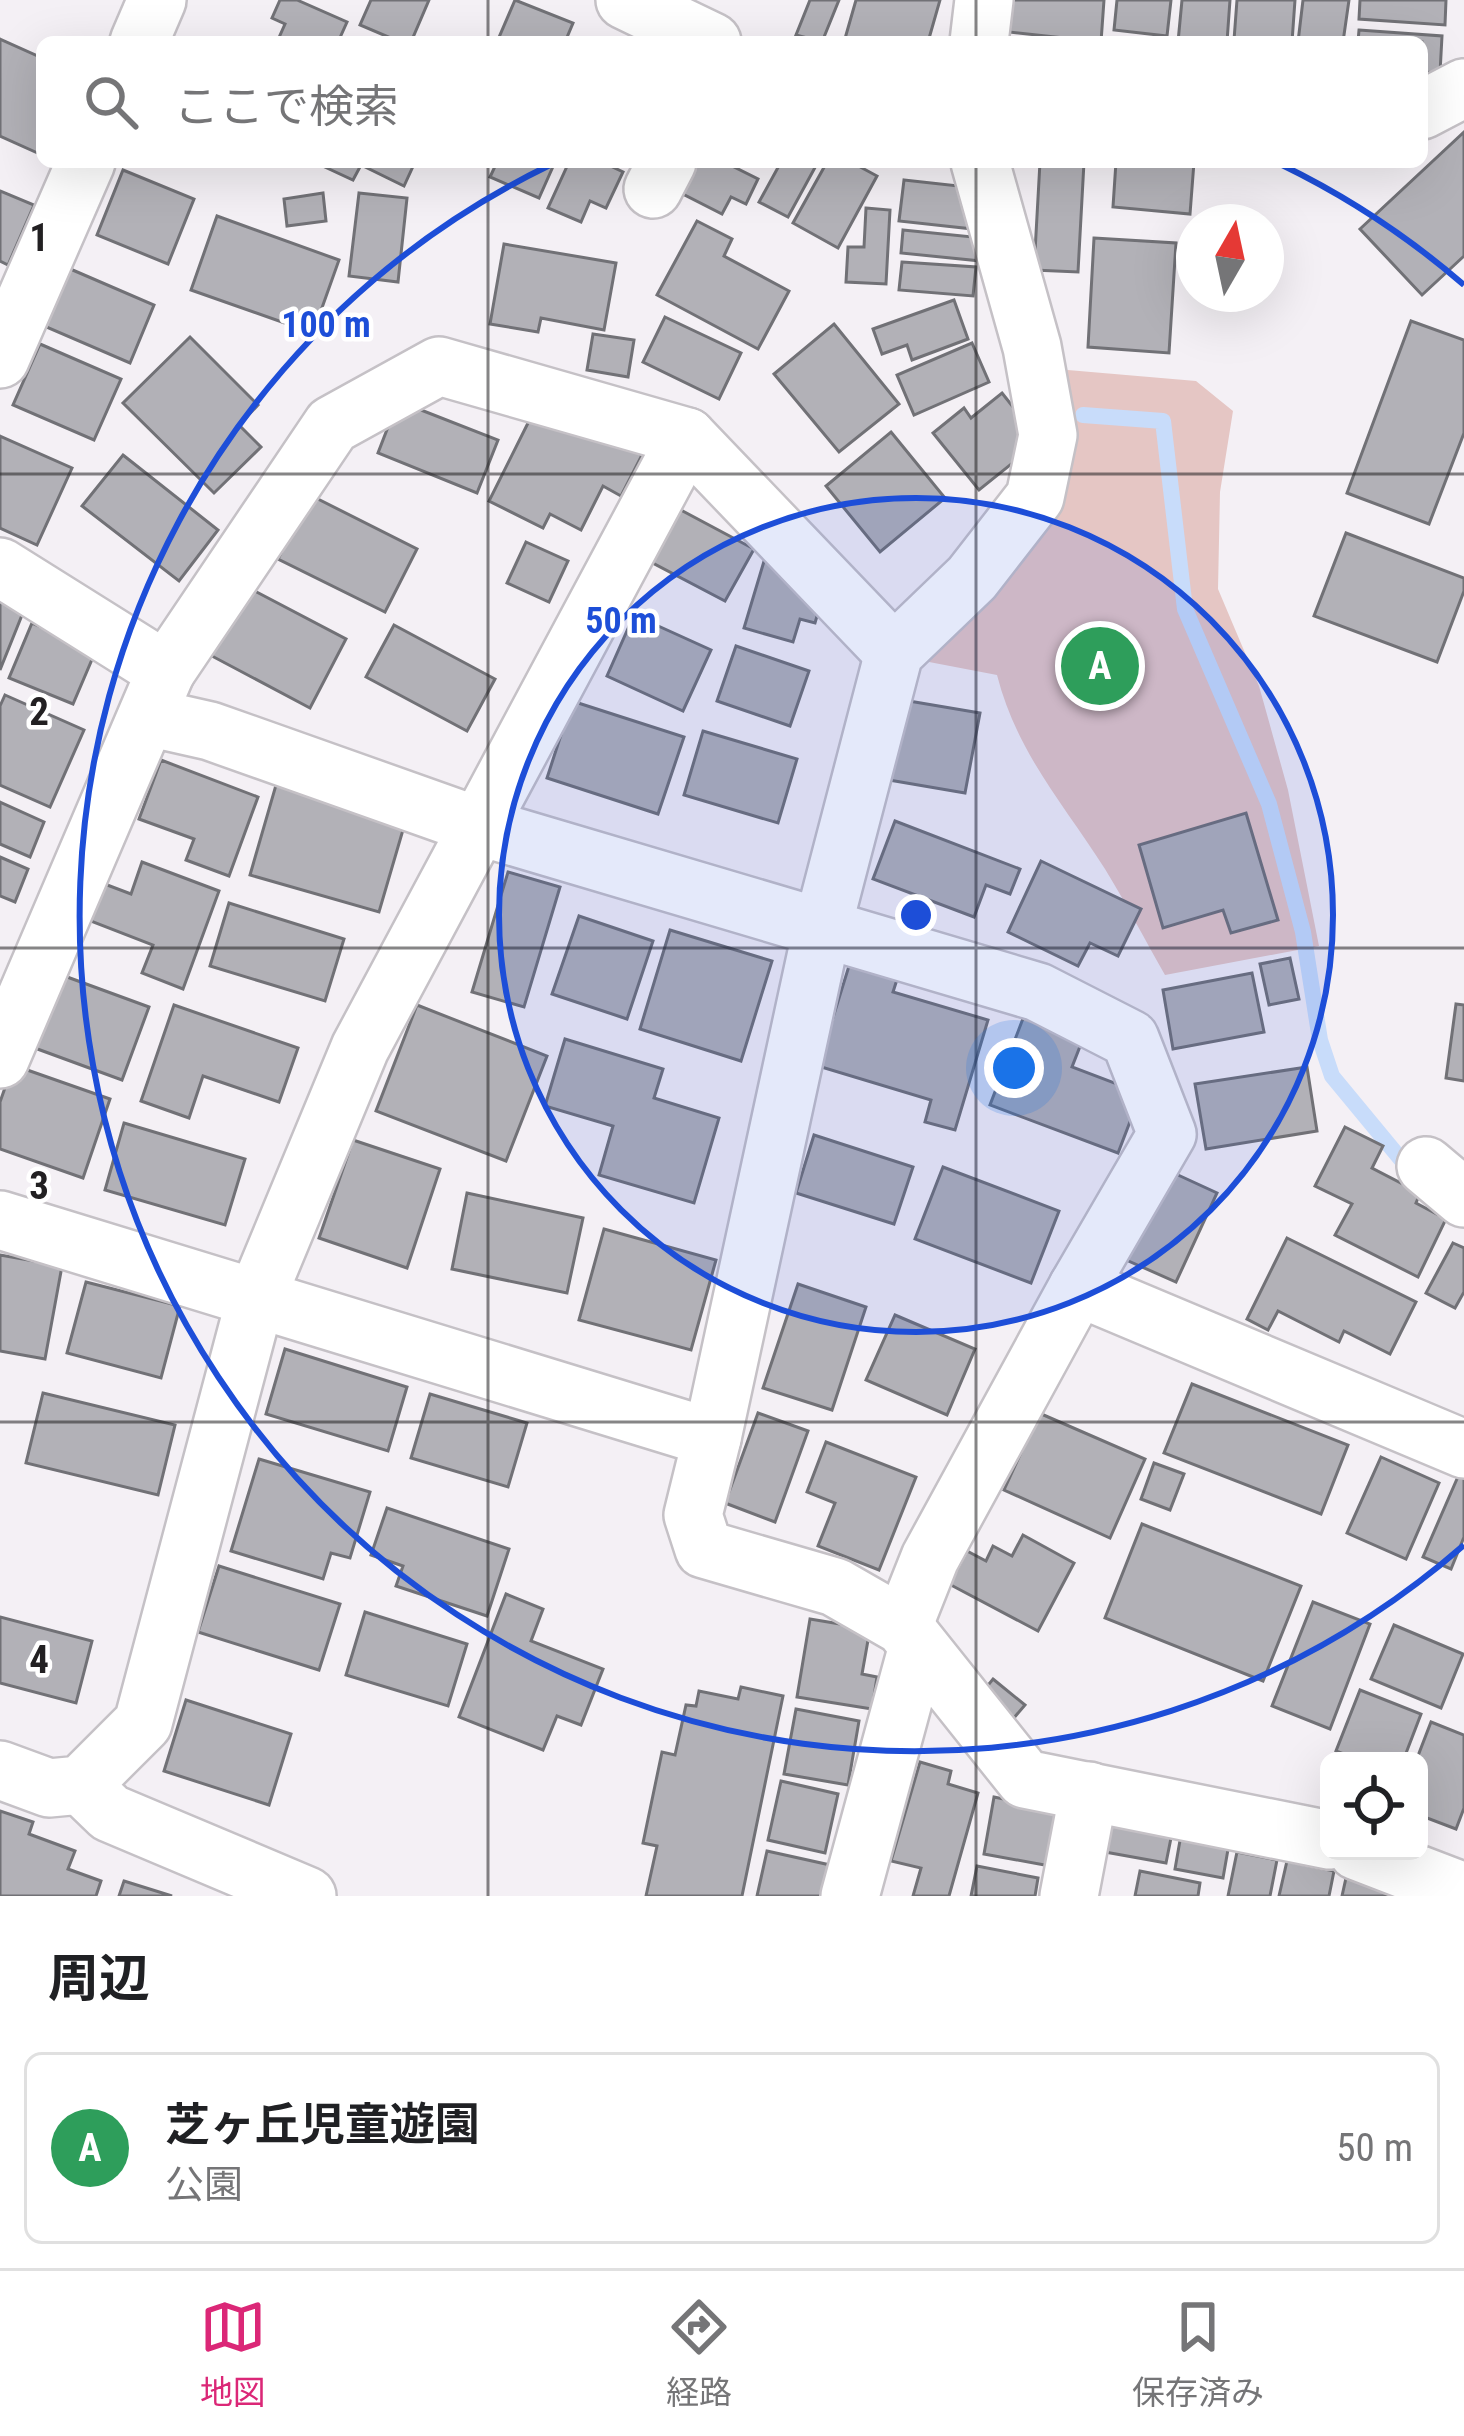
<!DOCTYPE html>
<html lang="ja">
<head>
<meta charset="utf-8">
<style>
	:root { --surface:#fff; --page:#f6f6f6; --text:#202124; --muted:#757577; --line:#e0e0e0; --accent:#db2777 }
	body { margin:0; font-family:"Roboto Condensed","Noto Sans JP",sans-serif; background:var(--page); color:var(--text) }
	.controls { position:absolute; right:36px; bottom:36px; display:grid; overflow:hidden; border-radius:18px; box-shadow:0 12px 48px #0002 }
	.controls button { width:108px; height:108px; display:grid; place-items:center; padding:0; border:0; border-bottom:3px solid var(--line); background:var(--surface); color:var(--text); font:60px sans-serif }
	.compass { position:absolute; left:1176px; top:204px; width:108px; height:108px; border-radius:50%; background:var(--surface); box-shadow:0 12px 48px #0002; rotate:9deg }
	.you { position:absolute; left:1014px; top:1068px; width:42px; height:42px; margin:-30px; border:9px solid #fff; border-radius:50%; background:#1a73e8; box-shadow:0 0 0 18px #1a73e833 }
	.badge { display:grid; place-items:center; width:78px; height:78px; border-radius:50%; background:var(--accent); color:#fff; font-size:39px; font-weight:700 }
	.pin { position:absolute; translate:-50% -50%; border:6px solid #fff; box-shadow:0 3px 12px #0006 }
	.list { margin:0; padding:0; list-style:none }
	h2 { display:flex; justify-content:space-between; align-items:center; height:156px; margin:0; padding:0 48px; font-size:51px }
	h2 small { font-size:39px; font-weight:400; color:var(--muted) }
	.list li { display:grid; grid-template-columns:78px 1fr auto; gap:36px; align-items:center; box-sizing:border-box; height:192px; margin:0 24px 24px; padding:0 24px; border:3px solid var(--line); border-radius:18px }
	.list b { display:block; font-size:45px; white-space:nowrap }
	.list p { margin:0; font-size:39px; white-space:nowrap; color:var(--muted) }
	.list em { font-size:39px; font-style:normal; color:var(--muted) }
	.icon { flex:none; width:66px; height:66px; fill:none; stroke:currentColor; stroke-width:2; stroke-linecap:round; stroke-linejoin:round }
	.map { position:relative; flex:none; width:1464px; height:1896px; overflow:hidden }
	.search { position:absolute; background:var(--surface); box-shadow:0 12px 48px #0002; left:36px; right:36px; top:36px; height:132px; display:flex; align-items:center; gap:30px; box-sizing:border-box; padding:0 42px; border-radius:18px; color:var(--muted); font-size:45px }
	.sheet { height:372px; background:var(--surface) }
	nav { display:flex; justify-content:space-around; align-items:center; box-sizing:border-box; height:168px; border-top:3px solid var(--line); background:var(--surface); font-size:33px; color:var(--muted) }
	nav a { display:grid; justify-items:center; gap:6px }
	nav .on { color:var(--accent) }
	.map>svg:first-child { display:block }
</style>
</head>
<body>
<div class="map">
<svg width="1464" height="1896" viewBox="0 0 1464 1896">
	<rect width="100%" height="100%" fill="#f4f0f5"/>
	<!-- green -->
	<path fill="#e5c6c4" d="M1056,369L1196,381L1233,411L1220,492L1218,589L1259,686L1288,790L1319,946L1165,975C1145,940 1126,903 1105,869C1063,803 1017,753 997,675L903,657L999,561Z"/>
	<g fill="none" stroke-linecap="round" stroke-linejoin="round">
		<!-- stream -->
		<polyline stroke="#c8dcfa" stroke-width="16" points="1083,415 1163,421 1185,609 1269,804 1303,932 1320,1040 1332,1076 1413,1174"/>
	</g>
	<!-- building -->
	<g fill="#b2b1b7" stroke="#717176" stroke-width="3">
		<polygon points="280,0 297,0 347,22 338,42 277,42 285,24 272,18"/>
		<polygon points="371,0 429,0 411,42 400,42 360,25"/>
		<polygon points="515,0 573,23 565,42 497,42"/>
		<polygon points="810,0 839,0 822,42 796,35"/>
		<polygon points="856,0 940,0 928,42 844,42"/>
		<polygon points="1003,0 1104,0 1101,42 1000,31"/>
		<polygon points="1117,0 1171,0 1167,36 1114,30"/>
		<polygon points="1182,0 1230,0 1227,42 1178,42"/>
		<polygon points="1237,0 1295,0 1292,42 1234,40"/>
		<polygon points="1303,0 1349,0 1343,42 1298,42"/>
		<polygon points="1360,0 1446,0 1445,25 1359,19"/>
		<polygon points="1359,30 1442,36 1440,73 1422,72 1422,42 1358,42"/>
		<polygon points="0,39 42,58 42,155 0,136"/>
		<polygon points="1464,132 1464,256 1422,295 1360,229"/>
		<polygon points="314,162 415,162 404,186 361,165 353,180"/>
		<polygon points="497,162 555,162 539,198 490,177"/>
		<polygon points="569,162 602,162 623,172 606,208 590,201 581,222 548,208"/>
		<polygon points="691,162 724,162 758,179 746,204 731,197 722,214 677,191"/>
		<polygon points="781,162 818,162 788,217 759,202"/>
		<polygon points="827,162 851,162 877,176 838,248 793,223"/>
		<polygon points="1040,162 1084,162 1078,272 1034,270"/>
		<polygon points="1116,162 1194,162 1190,214 1113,207"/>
		<polygon points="123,170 194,199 168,264 97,235"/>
		<polygon points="904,180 977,188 973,229 899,221"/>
		<polygon points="0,191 34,205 8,265 0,261"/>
		<polygon points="323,193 326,221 287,226 284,199"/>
		<polygon points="359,193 407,198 398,282 349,276"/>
		<polygon points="866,208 890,210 886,284 846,282 848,247 864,247"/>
		<polygon points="217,216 339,260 313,333 191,290"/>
		<polygon points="697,221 732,239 724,256 789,291 758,349 657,295"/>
		<polygon points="903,230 983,238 981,261 901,253"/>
		<polygon points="1094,238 1176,243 1169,353 1088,347"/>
		<polygon points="504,244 616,263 604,330 541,318 538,332 490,324"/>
		<polygon points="902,262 976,267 973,296 899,290"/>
		<polygon points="68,268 154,305 130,363 44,326"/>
		<polygon points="954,300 968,339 912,360 907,345 882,354 873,329"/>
		<polygon points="665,317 741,353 719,399 643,362"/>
		<polygon points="1411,321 1464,340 1464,433 1429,524 1347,493"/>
		<polygon points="834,324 899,404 839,452 774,374"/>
		<polygon points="593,334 634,340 628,377 587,370"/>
		<polygon points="190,337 258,405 239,425 261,447 214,493 123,403"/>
		<polygon points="972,343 989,382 914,415 897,375"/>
		<polygon points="40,344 121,379 94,440 13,405"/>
		<polygon points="1002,393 1040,441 979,490 933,433 964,408 971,418"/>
		<polygon points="398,401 498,440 477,493 378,453"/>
		<polygon points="533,413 574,420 642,455 621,496 603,486 581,530 550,514 543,528 489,501"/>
		<polygon points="891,432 945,498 880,552 826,486"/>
		<polygon points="0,436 72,468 37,545 0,528"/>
		<polygon points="123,455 218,530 179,581 82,506"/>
		<polygon points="310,495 417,549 385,612 278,559"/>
		<polygon points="677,508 754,549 725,601 649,561"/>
		<polygon points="1346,533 1464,578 1464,591 1437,662 1314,616"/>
		<polygon points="526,542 568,561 549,602 507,583"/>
		<polygon points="768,548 822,599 815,623 800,619 793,642 744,628"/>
		<polygon points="247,587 346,639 310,708 210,655"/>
		<polygon points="0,601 24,610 0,670"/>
		<polygon points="634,615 711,650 683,711 607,676"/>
		<polygon points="32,623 96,650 73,704 9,678"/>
		<polygon points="394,625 495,679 467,731 366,677"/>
		<polygon points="736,646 809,671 790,726 717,701"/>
		<polygon points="5,695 84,730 50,807 0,785 0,706"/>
		<polygon points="903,700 980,713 965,793 889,780"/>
		<polygon points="572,701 684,737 658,814 547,778"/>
		<polygon points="703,731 797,759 778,823 684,795"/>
		<polygon points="161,760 258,797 229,876 186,860 194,839 139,819"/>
		<polygon points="276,785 405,823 379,912 250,875"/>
		<polygon points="0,802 44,822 30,857 0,844"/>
		<polygon points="1246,813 1278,920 1231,933 1223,910 1163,928 1139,845"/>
		<polygon points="895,821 1020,869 1010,894 986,885 974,917 873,879"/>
		<polygon points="0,857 28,869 15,902 0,896"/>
		<polygon points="1041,861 1141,909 1118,956 1090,943 1078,966 1008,932"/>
		<polygon points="142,862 219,891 183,989 142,973 153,945 88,920 102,883 131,894"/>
		<polygon points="508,872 560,887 524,1007 472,992"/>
		<polygon points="229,903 344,939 325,1001 210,966"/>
		<polygon points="579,916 653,941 627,1019 552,994"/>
		<polygon points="670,930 772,961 741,1061 640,1029"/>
		<polygon points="853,953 901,967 893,992 988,1020 955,1130 925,1122 931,1100 818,1066"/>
		<polygon points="1290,958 1299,999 1269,1005 1260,964"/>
		<polygon points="1252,973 1264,1032 1173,1049 1163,990"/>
		<polygon points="59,974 149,1007 122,1080 32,1047"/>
		<polygon points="1456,1004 1464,1005 1464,1081 1446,1078"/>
		<polygon points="174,1005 298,1048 279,1102 203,1076 189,1118 141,1101"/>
		<polygon points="417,1005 547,1056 506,1161 376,1111"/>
		<polygon points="1027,1008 1086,1031 1072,1067 1141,1093 1118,1153 990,1105"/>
		<polygon points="565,1039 663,1069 654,1098 719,1118 694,1203 599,1175 613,1126 545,1106"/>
		<polygon points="13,1065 110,1099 83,1178 0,1149 0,1102"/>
		<polygon points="1307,1067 1317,1131 1206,1149 1195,1084"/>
		<polygon points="124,1123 245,1159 225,1225 105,1190"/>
		<polygon points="1345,1127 1383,1146 1372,1168 1420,1193 1416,1203 1446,1219 1418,1277 1335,1235 1352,1204 1315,1186"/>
		<polygon points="814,1135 913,1167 894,1224 796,1193"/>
		<polygon points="353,1140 440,1169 407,1268 319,1238"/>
		<polygon points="943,1167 1059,1211 1031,1283 915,1239"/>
		<polygon points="1165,1169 1217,1193 1176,1282 1124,1259"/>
		<polygon points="467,1193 583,1218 567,1293 452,1269"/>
		<polygon points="604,1229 716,1260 691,1350 579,1320"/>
		<polygon points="1287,1238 1416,1302 1390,1354 1344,1331 1339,1342 1278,1311 1268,1330 1247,1319"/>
		<polygon points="1453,1243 1464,1248 1464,1292 1455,1308 1426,1293"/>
		<polygon points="0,1255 62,1266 45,1359 0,1351"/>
		<polygon points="86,1282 180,1306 161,1378 67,1353"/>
		<polygon points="798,1284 866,1307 832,1410 763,1388"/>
		<polygon points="895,1315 975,1349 947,1415 866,1380"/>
		<polygon points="285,1349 407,1387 388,1451 266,1414"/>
		<polygon points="1192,1384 1348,1445 1321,1514 1164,1453"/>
		<polygon points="43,1393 175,1425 158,1495 26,1463"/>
		<polygon points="430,1394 527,1423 508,1487 411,1458"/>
		<polygon points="758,1413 808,1431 775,1522 725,1503"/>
		<polygon points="1039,1413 1145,1459 1110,1538 1004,1490"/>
		<polygon points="826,1442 916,1477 879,1570 818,1546 835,1503 807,1492"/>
		<polygon points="1381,1457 1439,1483 1406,1559 1347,1533"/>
		<polygon points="259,1459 370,1492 350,1558 331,1553 323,1579 231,1551"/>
		<polygon points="1154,1463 1184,1474 1170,1510 1141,1499"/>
		<polygon points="1460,1472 1464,1474 1464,1537 1451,1569 1423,1557"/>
		<polygon points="387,1508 509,1549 487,1616 396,1586 403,1566 371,1555"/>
		<polygon points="1142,1524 1301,1586 1263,1681 1105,1618"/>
		<polygon points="1023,1535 1074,1563 1038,1631 949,1584 967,1551 986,1561 993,1546 1012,1556"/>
		<polygon points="219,1566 340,1604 319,1670 198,1632"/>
		<polygon points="506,1594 543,1609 531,1641 603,1669 581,1725 557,1716 543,1750 459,1717"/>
		<polygon points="1313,1602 1370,1624 1330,1729 1272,1706"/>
		<polygon points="365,1612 467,1644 448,1706 346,1675"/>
		<polygon points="0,1617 92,1641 76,1703 0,1683"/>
		<polygon points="810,1619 870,1629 862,1674 877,1677 872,1709 797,1697"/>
		<polygon points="1394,1625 1463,1654 1441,1708 1371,1679"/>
		<polygon points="993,1679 1025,1705 1007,1726 976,1700"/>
		<polygon points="741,1687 783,1696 742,1896 646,1896 657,1846 643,1843 662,1752 675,1755 686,1705 696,1706 699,1691 738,1699"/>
		<polygon points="1360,1690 1421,1714 1403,1761 1361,1761 1336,1751"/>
		<polygon points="186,1700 291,1734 269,1805 164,1771"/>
		<polygon points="796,1709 859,1721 848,1785 784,1774"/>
		<polygon points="1431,1722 1464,1735 1464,1808 1456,1829 1419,1815 1419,1761 1416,1761"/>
		<polygon points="920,1762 951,1771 948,1784 978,1793 949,1896 913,1896 921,1868 891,1861"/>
		<polygon points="781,1781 838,1794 825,1853 768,1840"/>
		<polygon points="994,1797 1061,1811 1050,1866 984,1854"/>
		<polygon points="0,1811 33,1822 29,1834 75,1851 68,1869 101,1881 96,1896 0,1896"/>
		<polygon points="1112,1816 1173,1828 1166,1863 1105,1852"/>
		<polygon points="1182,1829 1230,1838 1223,1878 1175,1869"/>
		<polygon points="767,1851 830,1865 823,1896 757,1896"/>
		<polygon points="1237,1852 1277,1860 1270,1896 1228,1896"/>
		<polygon points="1287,1861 1334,1871 1329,1896 1279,1896"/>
		<polygon points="977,1866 1038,1878 1035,1896 971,1896"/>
		<polygon points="1348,1869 1404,1896 1342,1896"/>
		<polygon points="1140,1871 1200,1883 1198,1896 1135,1896"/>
		<polygon points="124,1881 172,1896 119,1896"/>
	</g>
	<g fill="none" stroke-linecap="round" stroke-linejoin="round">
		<defs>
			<g id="minor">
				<polyline points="625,0 712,42"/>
				<polyline points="139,42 157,0"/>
				<polyline points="979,42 984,0"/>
				<polyline points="1422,110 1464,88"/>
				<polyline points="653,189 667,162"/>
				<polyline points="0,359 86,162"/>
				<polyline points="0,567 166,671 0,1059"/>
				<polyline points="166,671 332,425 439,366 687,437 894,653"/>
				<polyline points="148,717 210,731 478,826 1038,992 1130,1039 1167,1134 1078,1287 930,1558 903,1626"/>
				<polyline points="1426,1166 1464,1198"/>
				<polyline points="0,1220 712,1438 693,1515 704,1549 835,1587 903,1626 1025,1779 1329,1840"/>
				<polyline points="1078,1287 1464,1449"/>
				<polyline points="712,1438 823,925 894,653 972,578 1035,497 1048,435 1032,347 980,162"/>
				<polyline points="0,1770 49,1788 81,1785 143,1723 255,1301 360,1048 687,437"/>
				<polyline points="81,1785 110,1813 307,1896"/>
				<polyline points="1357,1851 1464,1892"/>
				<polyline points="850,1896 918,1646"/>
				<polyline points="1069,1896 1089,1791"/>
			</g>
		</defs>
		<!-- minor casing -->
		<use href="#minor" stroke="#c5c1c6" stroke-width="62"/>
		<!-- minor -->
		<use href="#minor" stroke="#fff" stroke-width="57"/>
	</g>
	<!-- grid -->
	<path fill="none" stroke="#222022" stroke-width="3" stroke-opacity="0.55" d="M488,0V42M976,0V42M488,162V1896M976,162V1896M0,474H1464M0,948H1464M0,1422H1464"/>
	<!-- distance rings -->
	<circle cx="916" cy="915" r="417" fill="#1d4ed8" fill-opacity=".12"/>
	<g fill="none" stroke="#1d4ed8" stroke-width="6">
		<circle cx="916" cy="915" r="417"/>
		<path d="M1464 1545A835 835 0 1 1 550 165M1282 165A835 835 0 0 1 1464 285"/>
	</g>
	<g font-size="39" text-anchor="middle" font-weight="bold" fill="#222022" stroke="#fff" stroke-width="9" stroke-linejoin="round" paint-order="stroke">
		<text x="39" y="251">1</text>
		<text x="39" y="725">2</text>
		<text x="39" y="1199">3</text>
		<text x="39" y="1673">4</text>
	</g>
	<circle cx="916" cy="915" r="18" fill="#1d4ed8" stroke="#fff" stroke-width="6"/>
	<g font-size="36" text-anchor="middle" font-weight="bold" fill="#1d4ed8" stroke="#fff" stroke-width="9" stroke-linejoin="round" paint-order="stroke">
		<text x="326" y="337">100 m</text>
		<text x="621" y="633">50 m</text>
	</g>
</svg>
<div class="controls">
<button><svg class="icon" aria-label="locate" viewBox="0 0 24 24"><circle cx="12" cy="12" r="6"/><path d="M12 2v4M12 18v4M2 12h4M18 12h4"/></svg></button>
</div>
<svg class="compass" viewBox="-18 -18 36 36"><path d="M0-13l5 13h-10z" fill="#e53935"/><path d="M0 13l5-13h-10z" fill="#757577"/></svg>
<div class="you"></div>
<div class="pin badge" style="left:1100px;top:666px;background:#2e9e5b">A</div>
<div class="search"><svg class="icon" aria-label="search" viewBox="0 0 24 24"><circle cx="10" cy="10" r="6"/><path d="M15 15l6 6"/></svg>ここで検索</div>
</div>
<section class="sheet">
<h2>周辺<small></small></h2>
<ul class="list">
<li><span class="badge" style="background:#2e9e5b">A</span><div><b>芝ヶ丘児童遊園</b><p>公園</p></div><em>50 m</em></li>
</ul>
</section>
<nav>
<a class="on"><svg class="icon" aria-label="map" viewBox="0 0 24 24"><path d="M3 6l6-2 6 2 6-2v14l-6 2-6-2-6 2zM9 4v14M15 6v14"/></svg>地図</a>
<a><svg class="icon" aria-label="directions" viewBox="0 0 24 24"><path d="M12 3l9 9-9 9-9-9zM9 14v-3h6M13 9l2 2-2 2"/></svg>経路</a>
<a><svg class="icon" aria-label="saved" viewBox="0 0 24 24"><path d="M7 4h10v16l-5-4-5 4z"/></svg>保存済み</a>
</nav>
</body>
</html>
